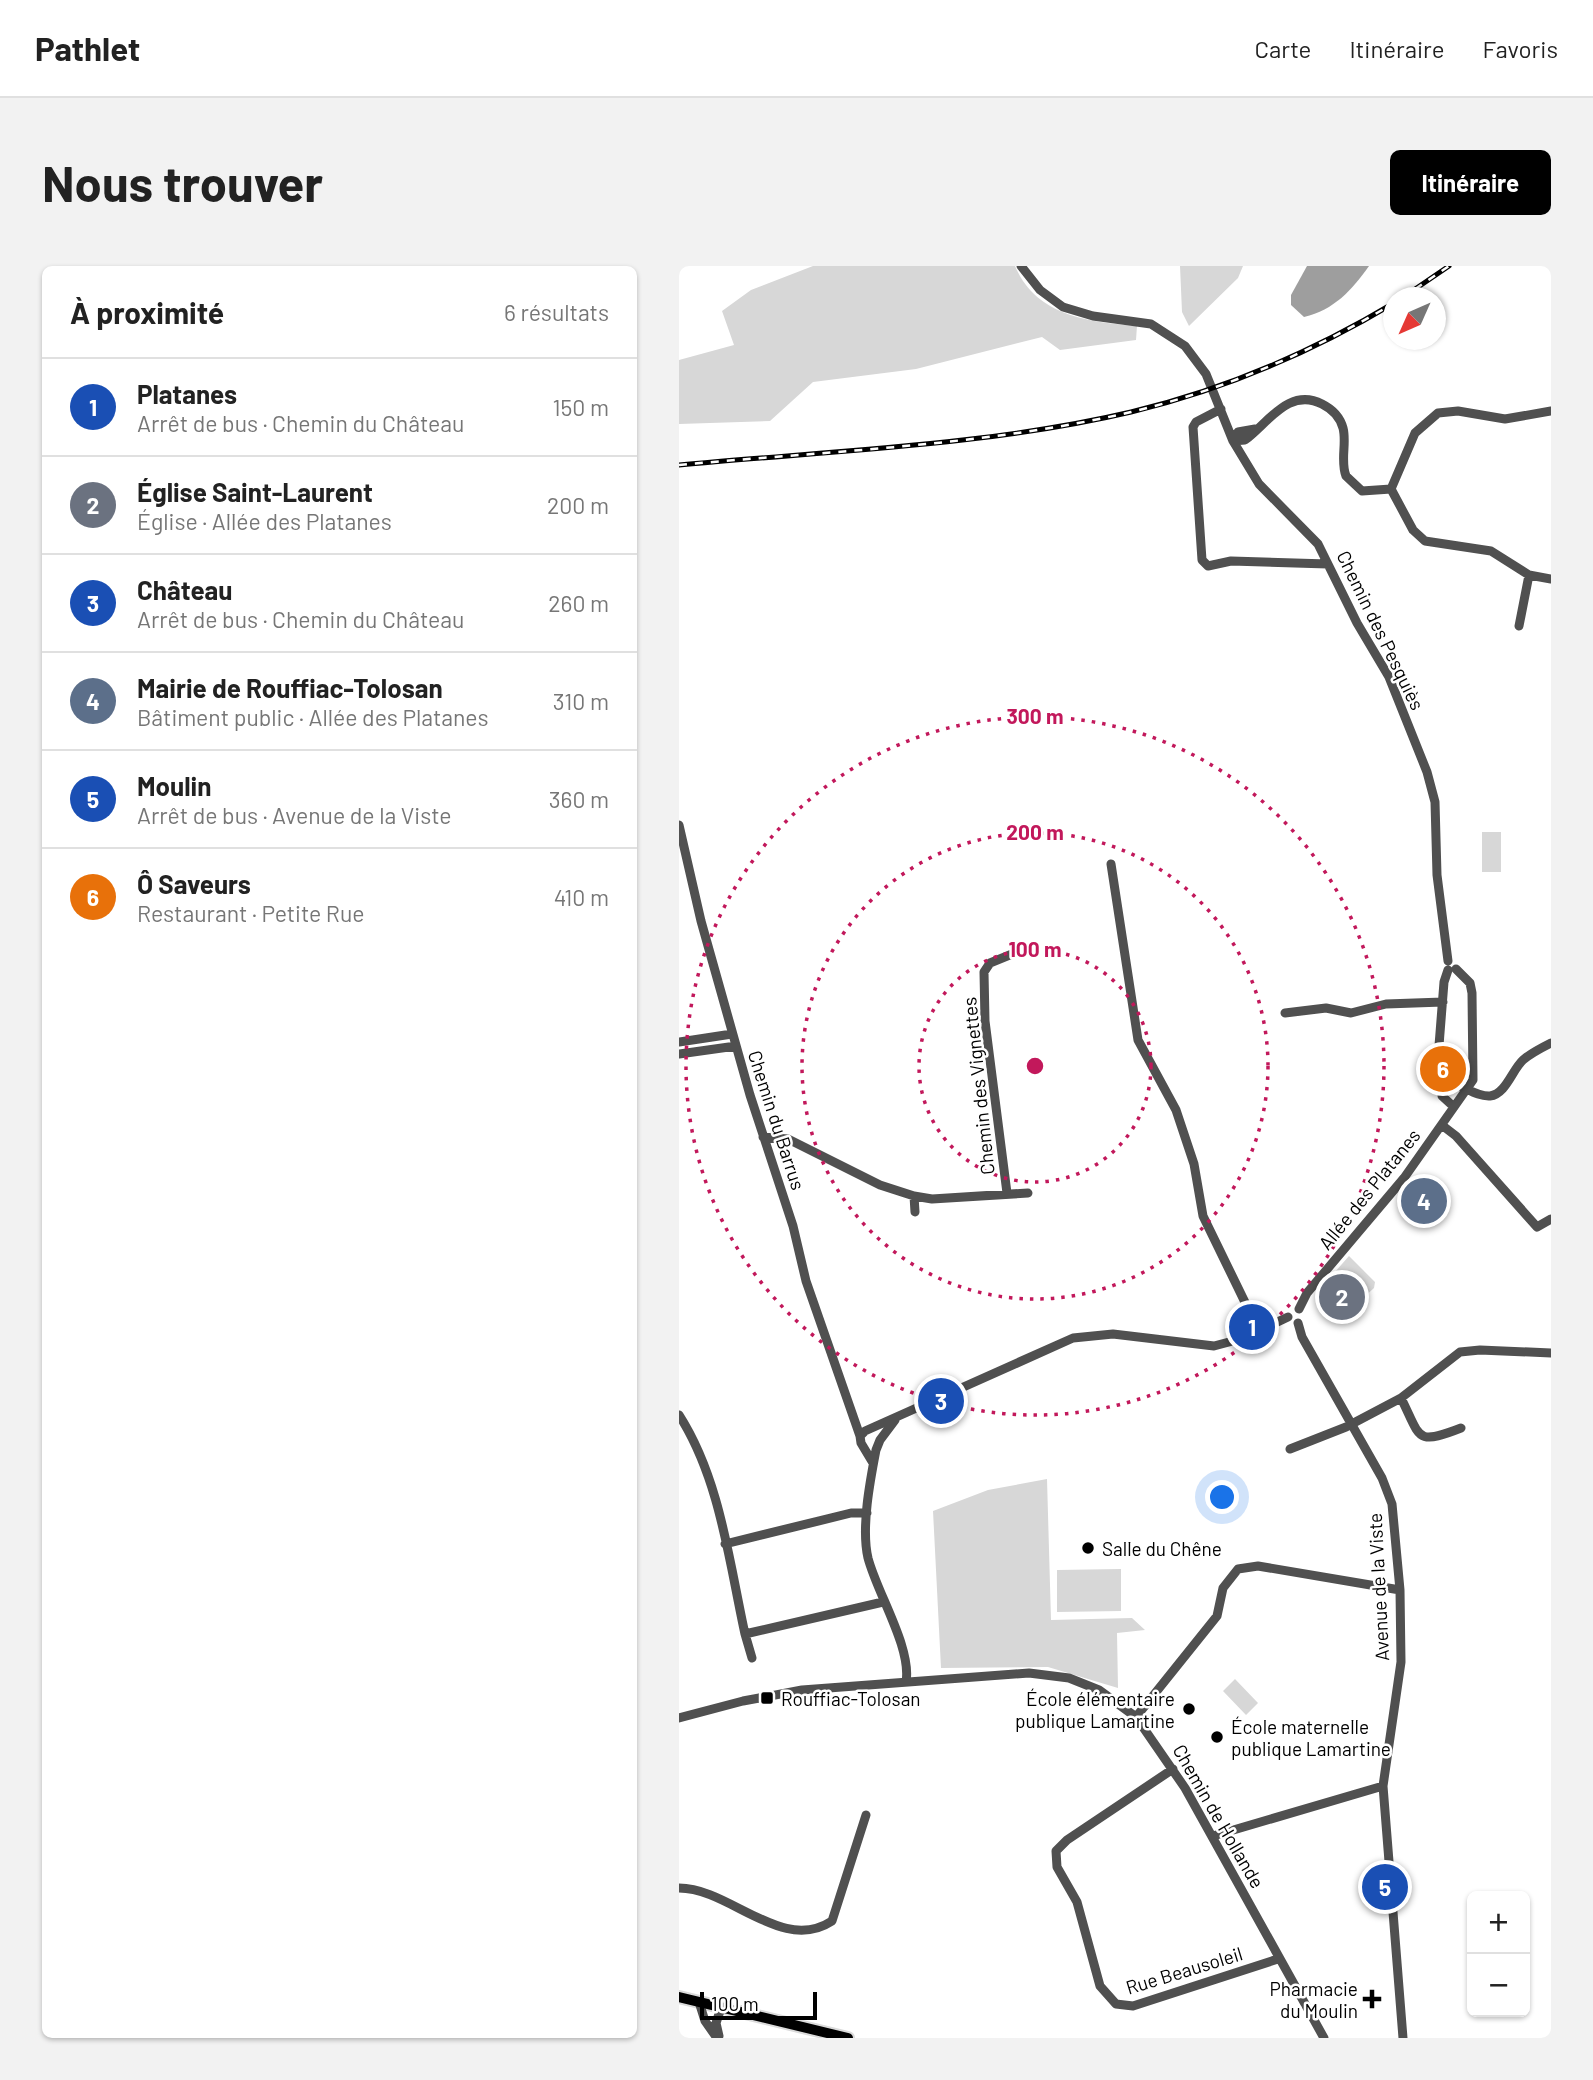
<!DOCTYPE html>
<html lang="fr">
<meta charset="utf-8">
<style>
:root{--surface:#fff;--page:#f2f2f2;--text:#222;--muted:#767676;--line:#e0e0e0;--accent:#000}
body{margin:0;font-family:Barlow,sans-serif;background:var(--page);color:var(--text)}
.controls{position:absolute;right:21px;bottom:21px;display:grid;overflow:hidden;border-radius:10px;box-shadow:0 2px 5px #0004}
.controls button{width:63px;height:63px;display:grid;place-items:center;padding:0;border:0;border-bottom:2px solid var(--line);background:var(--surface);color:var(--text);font:35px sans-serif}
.compass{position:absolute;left:704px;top:21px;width:63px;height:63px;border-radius:50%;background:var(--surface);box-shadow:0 2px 5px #0004;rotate:225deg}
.scale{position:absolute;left:21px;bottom:18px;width:117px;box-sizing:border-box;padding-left:7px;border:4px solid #000;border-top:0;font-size:19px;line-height:24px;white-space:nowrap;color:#000;-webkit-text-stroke:5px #fff;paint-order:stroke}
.you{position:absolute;left:544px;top:1232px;width:24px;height:24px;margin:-18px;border:5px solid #fff;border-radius:50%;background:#1a73e8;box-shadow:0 0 0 10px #1a73e833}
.badge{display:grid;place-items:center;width:46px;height:46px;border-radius:50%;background:var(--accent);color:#fff;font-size:23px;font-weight:700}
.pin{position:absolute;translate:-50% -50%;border:4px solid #fff;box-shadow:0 2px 7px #0006}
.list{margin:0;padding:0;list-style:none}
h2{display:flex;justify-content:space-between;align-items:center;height:91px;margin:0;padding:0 28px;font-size:30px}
h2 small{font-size:23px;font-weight:400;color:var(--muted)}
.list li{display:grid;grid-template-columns:46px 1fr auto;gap:21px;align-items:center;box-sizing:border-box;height:98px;padding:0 28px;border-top:2px solid var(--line)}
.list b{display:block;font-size:26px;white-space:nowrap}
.list p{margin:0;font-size:23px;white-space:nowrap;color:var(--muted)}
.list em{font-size:23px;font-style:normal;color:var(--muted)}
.map{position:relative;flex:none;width:872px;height:1772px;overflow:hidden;border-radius:10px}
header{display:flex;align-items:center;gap:42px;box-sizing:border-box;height:98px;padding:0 35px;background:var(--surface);border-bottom:2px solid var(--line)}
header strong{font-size:33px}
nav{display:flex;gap:38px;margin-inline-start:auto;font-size:24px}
.intro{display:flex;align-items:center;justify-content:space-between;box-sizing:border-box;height:168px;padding:0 42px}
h1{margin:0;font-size:49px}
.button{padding:18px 32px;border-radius:10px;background:var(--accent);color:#fff;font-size:24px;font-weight:700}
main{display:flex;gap:42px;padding:0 42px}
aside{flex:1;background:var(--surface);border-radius:10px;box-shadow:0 2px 5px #0004}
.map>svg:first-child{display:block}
</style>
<header>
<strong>Pathlet</strong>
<nav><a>Carte</a><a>Itinéraire</a><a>Favoris</a></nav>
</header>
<div class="intro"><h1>Nous trouver</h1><a class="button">Itinéraire</a></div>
<main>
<aside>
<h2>À proximité<small>6 résultats</small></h2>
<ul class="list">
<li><span class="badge" style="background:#1a4fb4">1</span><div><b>Platanes</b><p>Arrêt de bus · Chemin du Château</p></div><em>150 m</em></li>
<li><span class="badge" style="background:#6b7280">2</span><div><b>Église Saint-Laurent</b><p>Église · Allée des Platanes</p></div><em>200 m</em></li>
<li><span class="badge" style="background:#1a4fb4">3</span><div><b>Château</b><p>Arrêt de bus · Chemin du Château</p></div><em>260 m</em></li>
<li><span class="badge" style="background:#5c6f8a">4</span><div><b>Mairie de Rouffiac-Tolosan</b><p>Bâtiment public · Allée des Platanes</p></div><em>310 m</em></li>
<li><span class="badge" style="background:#1a4fb4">5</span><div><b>Moulin</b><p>Arrêt de bus · Avenue de la Viste</p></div><em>360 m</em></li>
<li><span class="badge" style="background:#e8710a">6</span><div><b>Ô Saveurs</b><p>Restaurant · Petite Rue</p></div><em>410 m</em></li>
</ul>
</aside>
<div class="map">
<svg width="872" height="1772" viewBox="0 0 872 1772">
<rect width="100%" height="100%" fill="#fff"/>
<!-- green -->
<path fill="#d7d7d7" d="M 134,0 L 336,0 C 357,50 409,56 458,60 L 457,74 L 381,84 L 363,71 L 237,103 L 134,116 L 91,155 L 0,158 L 0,94 L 55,79 L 43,45 L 72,24 Z
M 501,0 L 564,0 L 559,12 L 510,60 L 503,46 Z
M 803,566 L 822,566 L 822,606 L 803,606 Z
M 670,990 L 696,1016 L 695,1022 L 683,1033 L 668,1019 L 663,1023 L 653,1014 L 646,1020 L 647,1028 L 641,1023 Z
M 368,1213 L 372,1354 L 453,1352 L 466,1364 L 438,1367 L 439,1422 L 369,1401 L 262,1402 L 254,1245 L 309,1224 Z
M 442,1303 L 442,1345 L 378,1346 L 378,1304 Z
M 556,1413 L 579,1437 L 567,1449 L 544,1425 Z"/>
<!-- water -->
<path fill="#9e9e9e" d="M 628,0 L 690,0 C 673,24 655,44 625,51 L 612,39 L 612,29 Z"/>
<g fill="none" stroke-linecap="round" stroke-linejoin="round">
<!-- major casing -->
<g stroke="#dbdbdb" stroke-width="14">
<path id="major" d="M 0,1731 L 169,1772"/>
</g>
<!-- minor -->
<path stroke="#505050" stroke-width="9" d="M 342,0 L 361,24 L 384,41 L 414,50 L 472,58 L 506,80 L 527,108 L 554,175 L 580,218 L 639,278 L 678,357 L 710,411 L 748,506 L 756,536 L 758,609 L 769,695
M 542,143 L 517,156 L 514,161 L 523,294 L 529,300 L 552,295 L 649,298
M 576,163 L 559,166 L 554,175 L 566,174 C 589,157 610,121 643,138 C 653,143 661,151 664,162 C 668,177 661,195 667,210 L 683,225 L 712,223 L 736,167 L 759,147 L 779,145 L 826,153 L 872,145
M 712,223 L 734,264 L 746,275 L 812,285 L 850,309 L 872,313
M 840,360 L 850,309
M 0,559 L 22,655 L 71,829 L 114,960 L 127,1015 L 181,1170
M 432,598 L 459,774 L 497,844 L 515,898 L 524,950 L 580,1065
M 606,747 L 647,742 L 672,747 L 707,738 L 764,736
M 0,776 L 53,768
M 0,788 L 57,780
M 764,818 L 758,805 L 765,716 L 769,704
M 775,841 L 763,830 L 764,818 C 780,813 793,831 811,830 C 827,828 833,804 844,794 C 852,787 862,782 872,777
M 764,860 L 777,870 L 858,961 L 872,953
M 84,871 L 109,873 L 201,919 L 235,930
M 328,927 L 306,755 L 305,706 L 311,697 L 338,686
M 236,946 L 235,930 L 253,933 L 349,927
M 620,1043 L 628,1027 L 725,912 L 794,814 L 793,727 L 791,717 L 777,703
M 619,1057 L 623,1071 L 703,1212 L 713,1238 L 721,1324 L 722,1396 L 704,1520 L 724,1772
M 722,1132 C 742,1172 736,1180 782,1162
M 0,1149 C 41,1213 50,1295 66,1368 L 204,1336
M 216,1154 L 201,1174 L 197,1184 C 191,1215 182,1262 189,1292 C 198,1327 233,1382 227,1416
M 611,1183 L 667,1161 L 722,1132 L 781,1086 L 801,1084 L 872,1087
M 194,1197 L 182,1177 L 181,1170 L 186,1165 L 394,1072 L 434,1068 L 535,1080 L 565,1072 L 609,1051
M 46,1278 L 172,1247 L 188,1247
M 66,1368 L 73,1392
M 457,1451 L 538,1350 L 544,1322 L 559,1303 L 579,1300 L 721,1324
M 0,1452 L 64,1435 L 123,1424 L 350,1407 L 390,1412 L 420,1424 L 457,1451 L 506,1522 L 645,1772
M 494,1503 L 388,1574 L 377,1585 L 378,1601 L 398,1636 L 421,1720 L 437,1738 L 454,1740 L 599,1693
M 534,1570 L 704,1520
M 0,1622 C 51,1622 103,1688 153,1655 L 187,1549
M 20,1736 L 26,1755 L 38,1772
M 40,1770 L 37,1757 L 42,1742"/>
<!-- major -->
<use href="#major" stroke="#000" stroke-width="10"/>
<!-- rail casing -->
<g stroke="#000" stroke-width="5">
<path id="rail" d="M 723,32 L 770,0
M 0,199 C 148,185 307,180 452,146 C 544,124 633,86 715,37"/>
</g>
<!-- rail -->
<use href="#rail" stroke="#fff" stroke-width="2.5" stroke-dasharray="8" stroke-linecap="butt"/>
</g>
<!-- distance rings -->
<g fill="none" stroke="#c2185b" stroke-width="3.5" stroke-dasharray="3.5 7">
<circle cx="356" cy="800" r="116"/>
<circle cx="356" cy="800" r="233"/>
<circle cx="356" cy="800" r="349"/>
</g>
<!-- markers -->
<g fill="#000" stroke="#fff" stroke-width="2.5">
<circle cx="409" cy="1282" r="7"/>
<rect x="81" y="1425" width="14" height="14" rx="3.5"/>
<circle cx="510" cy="1443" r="7"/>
<circle cx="538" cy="1471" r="7"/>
<path d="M689.5 1722.5h7v7h7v7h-7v7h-7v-7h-7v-7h7z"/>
</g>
<g text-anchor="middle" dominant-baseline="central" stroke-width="5" stroke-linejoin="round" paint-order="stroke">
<!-- street labels -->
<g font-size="19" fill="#000" stroke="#fff">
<text transform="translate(702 364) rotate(64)">Chemin des Pesquiès</text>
<text transform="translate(299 820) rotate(-96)">Chemin des Vignettes</text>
<text transform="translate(98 854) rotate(72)">Chemin du Barrus</text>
<text transform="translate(690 923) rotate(-51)">Allée des Platanes</text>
<text transform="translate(699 1321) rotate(-93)">Avenue de la Viste</text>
<text transform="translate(540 1550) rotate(60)">Chemin de Hollande</text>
<text transform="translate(505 1704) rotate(-17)">Rue Beausoleil</text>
</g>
<!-- poi labels -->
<g font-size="19" fill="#000" stroke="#fff" text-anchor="start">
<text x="423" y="1282">Salle du Chêne</text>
<text x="102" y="1432">Rouffiac-Tolosan</text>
<text x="496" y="1432" text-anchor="end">École élémentaire<tspan x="496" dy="22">publique Lamartine</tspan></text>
<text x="552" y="1460">École maternelle<tspan x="552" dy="22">publique Lamartine</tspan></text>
<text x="679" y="1722" text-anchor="end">Pharmacie<tspan x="679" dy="22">du Moulin</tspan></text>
</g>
</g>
<circle cx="356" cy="800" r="10" fill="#c2185b" stroke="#fff" stroke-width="3.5"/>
<g font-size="21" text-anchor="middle" font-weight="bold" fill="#c2185b" stroke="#fff" stroke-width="5" stroke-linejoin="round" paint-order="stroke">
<text x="356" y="458">300 m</text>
<text x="356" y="574">200 m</text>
<text x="356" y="691">100 m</text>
</g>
</svg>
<div class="controls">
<button>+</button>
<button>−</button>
</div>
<svg class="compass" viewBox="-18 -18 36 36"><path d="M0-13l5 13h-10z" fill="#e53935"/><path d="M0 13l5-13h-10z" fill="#767676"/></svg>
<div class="scale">100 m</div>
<div class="you"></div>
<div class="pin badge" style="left:573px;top:1061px;background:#1a4fb4">1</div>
<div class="pin badge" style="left:663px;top:1031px;background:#6b7280">2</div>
<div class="pin badge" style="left:262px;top:1135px;background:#1a4fb4">3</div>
<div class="pin badge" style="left:745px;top:935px;background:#5c6f8a">4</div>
<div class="pin badge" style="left:706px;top:1621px;background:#1a4fb4">5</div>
<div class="pin badge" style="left:764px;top:803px;background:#e8710a">6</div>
</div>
</main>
